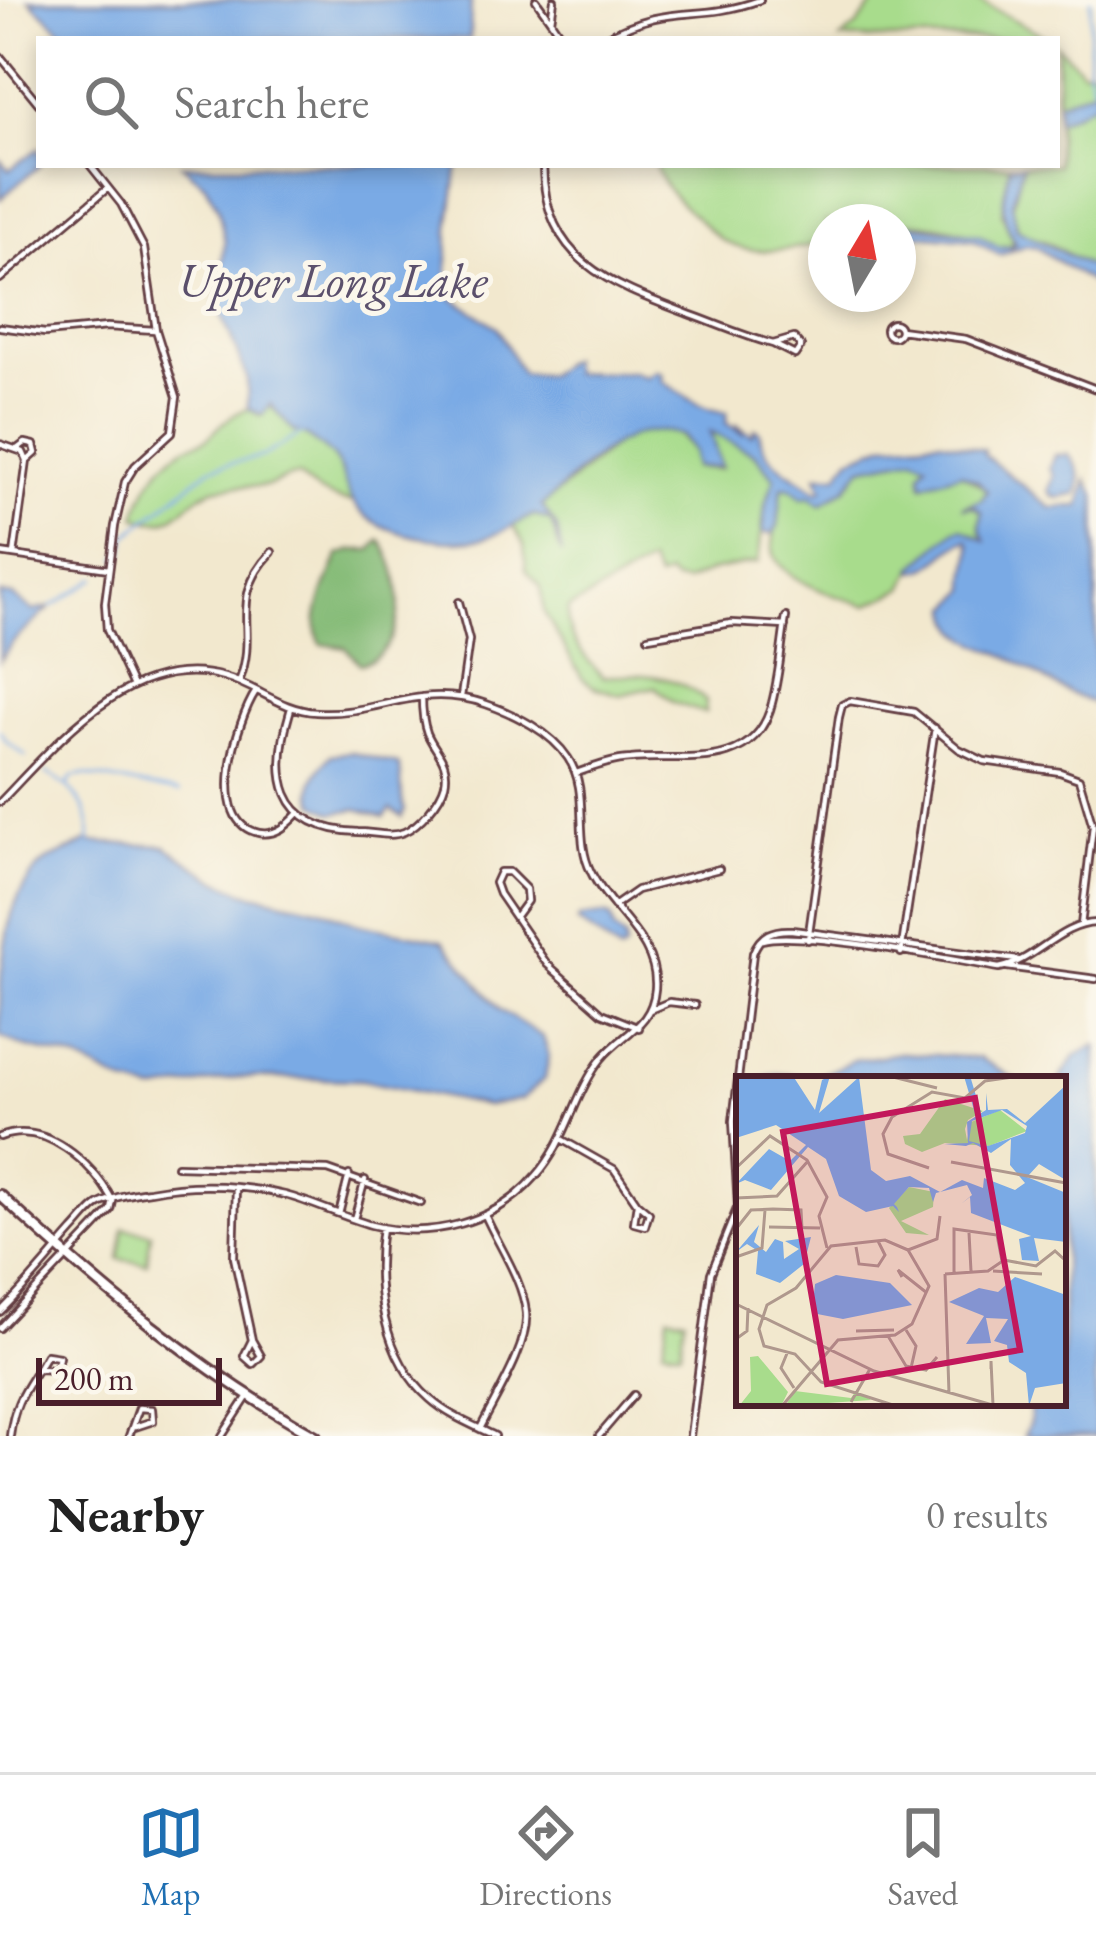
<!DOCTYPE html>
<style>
:root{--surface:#fff;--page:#f6f6f6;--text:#222;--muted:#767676;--line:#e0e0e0;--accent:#1f6fb2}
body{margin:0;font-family:"EB Garamond",serif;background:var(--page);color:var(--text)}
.compass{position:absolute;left:808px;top:204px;width:108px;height:108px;border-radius:50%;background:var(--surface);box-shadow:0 6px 18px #0003;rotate:10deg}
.scale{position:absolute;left:36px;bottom:30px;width:186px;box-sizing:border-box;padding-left:12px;border:6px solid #4a1f2b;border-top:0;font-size:33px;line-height:42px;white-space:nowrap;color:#4a1f2b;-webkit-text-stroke:9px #fbf7ec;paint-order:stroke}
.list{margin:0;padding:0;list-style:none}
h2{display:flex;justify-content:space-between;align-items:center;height:156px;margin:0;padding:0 48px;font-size:51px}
h2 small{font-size:39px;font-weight:400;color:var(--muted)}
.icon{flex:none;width:66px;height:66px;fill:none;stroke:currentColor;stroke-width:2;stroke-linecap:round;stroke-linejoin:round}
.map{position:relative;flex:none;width:1096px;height:1436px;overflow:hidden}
.search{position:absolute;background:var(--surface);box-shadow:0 6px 18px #0003;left:36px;right:36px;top:36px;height:132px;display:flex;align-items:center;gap:30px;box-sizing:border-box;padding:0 42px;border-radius:0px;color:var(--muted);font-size:45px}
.sheet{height:336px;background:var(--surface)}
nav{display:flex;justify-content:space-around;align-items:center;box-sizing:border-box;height:168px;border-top:3px solid var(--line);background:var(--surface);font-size:33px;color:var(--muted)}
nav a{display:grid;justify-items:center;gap:6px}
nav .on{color:var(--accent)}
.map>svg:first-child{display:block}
</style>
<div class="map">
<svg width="1096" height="1436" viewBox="0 0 1096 1436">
<rect width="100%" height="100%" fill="#fbf7ec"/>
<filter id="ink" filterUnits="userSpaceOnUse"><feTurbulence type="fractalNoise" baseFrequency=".00833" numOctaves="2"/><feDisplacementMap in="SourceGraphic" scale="24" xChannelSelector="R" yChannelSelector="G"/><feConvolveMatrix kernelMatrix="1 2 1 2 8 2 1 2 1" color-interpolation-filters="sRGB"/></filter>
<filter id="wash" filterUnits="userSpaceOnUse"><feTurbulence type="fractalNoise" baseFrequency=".004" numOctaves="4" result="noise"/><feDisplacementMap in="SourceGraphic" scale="48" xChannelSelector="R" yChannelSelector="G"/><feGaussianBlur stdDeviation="2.7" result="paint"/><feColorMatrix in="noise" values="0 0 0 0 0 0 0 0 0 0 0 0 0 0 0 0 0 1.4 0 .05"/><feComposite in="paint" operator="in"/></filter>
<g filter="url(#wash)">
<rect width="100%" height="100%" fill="#f2e8ce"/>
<!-- green -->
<path fill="#a8dc8c" stroke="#797e5c" stroke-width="3" d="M 877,0 L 977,0 L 1050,39 L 841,39 L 857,26 Z
M 1057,45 L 1082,70 L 1096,69 L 1096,88 L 1057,102 Z
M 1096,102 L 1096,270 L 1045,241 L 1019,232 L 1012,208 L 1023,165 L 1057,165 L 1057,121 Z
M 655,165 L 1010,165 L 1002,213 L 1014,244 L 999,247 C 950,217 881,222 826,222 L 826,242 C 796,249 751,258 724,241 C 713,235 704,224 695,216 C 676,200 664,188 655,165 Z
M 269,404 L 294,431 C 327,435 346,473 353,502 C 335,501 311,490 299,476 C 283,475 277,485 263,486 C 246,488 230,484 214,489 C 181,500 179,533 136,517 C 142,489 160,462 184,448 C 192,443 202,443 210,436 C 224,423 228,415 248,409 L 261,416 Z
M 640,430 L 677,432 L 693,451 L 694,467 L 719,469 L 710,432 L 755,454 L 775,478 L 765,506 L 758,562 L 714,570 L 686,582 L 674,581 L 668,575 L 658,579 L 649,563 L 568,609 C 563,636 586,658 603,677 C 640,671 678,675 706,701 L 705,713 L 674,703 L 655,687 L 620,695 L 594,687 L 582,678 L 544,612 L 541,587 L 526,570 L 524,545 L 513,525 L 533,515 L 551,521 L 561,553 L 557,528 L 542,506 L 615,444 Z
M 915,457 L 927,463 L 923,482 L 926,484 L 940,476 L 961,473 L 987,489 L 981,500 L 963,507 L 974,506 L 982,512 L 980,524 L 985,540 L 962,530 L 914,567 L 904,588 L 867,605 C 842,599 777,580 773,550 C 772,543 780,498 782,487 L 791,488 L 802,498 L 810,496 L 821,505 L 846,488 L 862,467 Z
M 124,1228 L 151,1233 L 147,1264 L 119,1259 Z
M 668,1315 L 685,1318 L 680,1351 L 663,1348 Z"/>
<!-- forest -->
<path fill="#86bc78" stroke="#686e52" stroke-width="3" d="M 380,540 C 407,573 409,654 360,664 L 346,648 L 321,644 C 307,621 329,579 339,555 L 353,550 L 371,550 Z"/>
<!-- water -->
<path fill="#7aaae5" stroke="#626488" stroke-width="3" d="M 29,0 L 471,0 L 470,39 L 71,39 Z
M 1096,88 L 1096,102 L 1057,121 L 1057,102 Z
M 39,148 L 40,165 L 0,199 L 0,160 L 9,170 Z
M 182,165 L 458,165 L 449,228 L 447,294 L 497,327 L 522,374 L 546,375 L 569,359 L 572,373 L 634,372 L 646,377 L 656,371 L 663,374 L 662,381 C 683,394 702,411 727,412 L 726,423 L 744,435 L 735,424 L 752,435 L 755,429 L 759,431 C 763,464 795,474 818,491 L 823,489 L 817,475 L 838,475 L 850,458 L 885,444 L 940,440 L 984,450 L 984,455 L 1051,508 L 1080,506 L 1087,480 L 1096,496 L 1096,704 C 1058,691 1044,677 1012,659 C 988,645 953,643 951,607 L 968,589 C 963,573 977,553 968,540 C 946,546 937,570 914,571 L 914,567 L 955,530 L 962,528 L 985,540 L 980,528 L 982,512 L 974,506 L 962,507 L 981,500 L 987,491 L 978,481 L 961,473 L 923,484 L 921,473 L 927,463 L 915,457 L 862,467 L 846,488 L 821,505 L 810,496 L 802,498 L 791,488 L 782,487 L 778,526 L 773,534 L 763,533 L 765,506 L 775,478 L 755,454 L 710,432 L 721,467 L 694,467 L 693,451 L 683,436 C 627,414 581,472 542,506 L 557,528 L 562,554 L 551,521 L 534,515 C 520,521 507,530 493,535 C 461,549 386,537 361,512 C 339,491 350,463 317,444 C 307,438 307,432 294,432 L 270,404 L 263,415 L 248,409 L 247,377 L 217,303 L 225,242 L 218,208 L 206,185 Z
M 1010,165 L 1023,165 L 1012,203 L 1017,229 L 1096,270 L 1096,286 L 1036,247 L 1026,245 L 1000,255 L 973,240 L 898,233 L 898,223 L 907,224 L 979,235 L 999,247 L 1013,246 L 1015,241 C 998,214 1003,194 1010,165 Z
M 1055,455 L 1068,455 C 1079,466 1084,479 1077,494 L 1059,498 L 1052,495 L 1049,490 L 1054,476 L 1050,468 Z
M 0,594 L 13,596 L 33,611 L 51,607 L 12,643 L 0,661 Z
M 349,752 L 398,764 C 405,779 398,794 405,810 L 402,817 L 391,809 L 384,817 L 357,809 L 333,813 L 316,804 C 306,785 318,769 331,755 Z
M 85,842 L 165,846 L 215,879 L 244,892 L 321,909 L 358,924 L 443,940 L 500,1010 L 543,1037 L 549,1056 L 545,1078 L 522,1099 L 487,1106 L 361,1080 L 239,1077 L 153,1092 L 125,1084 L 75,1059 L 24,1047 L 0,1036 C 0,977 0,900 44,863 C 57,854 72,851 85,842 Z
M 603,915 L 610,917 L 614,930 L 625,940 L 625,949 L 620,953 L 578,922 L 579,918 Z
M 1096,1045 L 1096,1436 L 1024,1436 L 1030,1422 L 1031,1403 L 1063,1403 L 1063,1079 L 1060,1079 L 1075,1057 Z
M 901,1053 L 980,1058 L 1014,1079 L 761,1079 L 777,1074 L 817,1077 L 854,1060 Z"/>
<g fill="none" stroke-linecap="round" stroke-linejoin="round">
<!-- stream -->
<path stroke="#7aaae5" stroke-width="3" d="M 1091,0 L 1088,71 L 1094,89
M 117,558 L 124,553 L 126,536 L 211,468 L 263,456 L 304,432
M 51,607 L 96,578
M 0,731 L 6,741 L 26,756
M 47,773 C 73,788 94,810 89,842
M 67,785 L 73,777 L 85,775 L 180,792"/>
</g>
</g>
<g filter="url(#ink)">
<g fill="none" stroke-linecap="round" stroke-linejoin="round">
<!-- street casing -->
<g stroke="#633d43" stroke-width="10">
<path id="street" d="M 536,0 L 551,21 L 554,0
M 551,21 L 563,39
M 602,39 C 674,0 693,24 760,0
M 0,56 L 39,104
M 90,165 L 121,204 L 144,248 L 156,330 L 177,397 L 172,432 L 135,466 L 125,482 L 115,526 L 105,603 L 107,630 L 132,684
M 543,165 C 544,260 609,284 686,313 C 714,323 743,336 773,344
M 0,279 L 108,188
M886 330a7 7 0 1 1 14 0a7 7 0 1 1-14 0Z
M 0,327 L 45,333 L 107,327 L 155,330
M 900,330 L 966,339 L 1096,389
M 794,338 L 801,346 L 795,355 L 773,344 Z
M 0,444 L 23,452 L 27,461 L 14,555
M 17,449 L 25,443 L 34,445 L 36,453 L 27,461
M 0,553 L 109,569
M 459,602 L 469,640 L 461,697
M 648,637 L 732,623 L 785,626
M 239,682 C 260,628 226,600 272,552
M 256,691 C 237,720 205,823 259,833 C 276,836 288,825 299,813
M 291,708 C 271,774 276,829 358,832 C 373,832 390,838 404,832 C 420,825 441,800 445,784 C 450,761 435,752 427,733 C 423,722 422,710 422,697
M 576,773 C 594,767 612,760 631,759 C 681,754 749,773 770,710 C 779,681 781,647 786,617
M 0,802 C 58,742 130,651 224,677 C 257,686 281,710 316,712 C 379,716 418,681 486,704 C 515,714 551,732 568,758 C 591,792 573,837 591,872 C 610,912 659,940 655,989 C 652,1026 623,1033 602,1058 C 574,1093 567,1142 536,1176 C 496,1223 430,1240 371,1225 C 342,1217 315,1203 285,1195 C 242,1185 194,1183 150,1191 C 135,1193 111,1197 98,1205 C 89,1211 81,1223 73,1231 C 49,1258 26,1287 0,1312
M 614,906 L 637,890 L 719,869
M 516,916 L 527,901 L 526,889 L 509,872 L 500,872 L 495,883 L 499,894 L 547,964 L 602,1013 L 639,1028
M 762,940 C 799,929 952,960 999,968 C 1034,962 1059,924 1096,923
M 808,940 L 839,717 L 842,705 L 850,701 L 914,712 L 959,749 L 984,761 L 1060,772 L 1079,779 L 1093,826 L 1081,925
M 901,953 L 935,728
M 1007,967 L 1096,979
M 650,1010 L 669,1002 L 695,1005
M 0,1137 C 46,1120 92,1163 113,1201
M 561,1139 L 614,1169 L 637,1203 L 634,1223 L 645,1226 L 649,1213 L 637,1203
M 177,1166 L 328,1170 L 421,1203
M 236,1188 L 234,1257 L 252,1340
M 339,1214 L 349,1175
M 354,1219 L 365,1180
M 382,1227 C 373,1285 383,1358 430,1399 C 449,1416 473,1425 495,1436
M 0,1328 L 111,1210 L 113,1201
M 252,1340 L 261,1356 L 253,1364 L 244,1356 Z
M 480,1429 C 495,1398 529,1346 526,1313 C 523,1280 498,1245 485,1215
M 10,1436 C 15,1396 29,1386 46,1355 L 59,1357 L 56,1370 L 40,1369
M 129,1436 L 139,1408 L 152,1409 L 153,1421 L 135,1427
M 222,1436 L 248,1396
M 599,1436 L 634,1395
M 690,1436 L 711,1273 L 738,1206 L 733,1121 L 753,953 C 760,934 773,929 792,930 L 1018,960"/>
</g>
<!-- secondary casing -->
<g stroke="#633d43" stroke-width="14">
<path id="secondary" d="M 0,1195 C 98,1286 198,1370 316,1436"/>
</g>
<!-- street -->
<use href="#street" stroke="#fff" stroke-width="4.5"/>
<!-- secondary -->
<use href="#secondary" stroke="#fff" stroke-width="8"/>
</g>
</g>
<g text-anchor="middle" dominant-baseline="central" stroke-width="10" stroke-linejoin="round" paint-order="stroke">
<!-- water labels -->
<g font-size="48" font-style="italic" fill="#5b506c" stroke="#fbf7ec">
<text x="333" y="280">Upper Long Lake</text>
</g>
</g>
<!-- overview -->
<g transform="translate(736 1076)">
<rect width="330" height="330" fill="#f2e8ce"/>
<path d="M 209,23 L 247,35 L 232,44 L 229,53 L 231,64 L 235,46 L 264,34 L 291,55 L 253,70 L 209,67 L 186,76 L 169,68 L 167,60 L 184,58 ZM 173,111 L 198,116 L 197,131 L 165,145 L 193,159 L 170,157 L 153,132 ZM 22,280 L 52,316 L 45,330 L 3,330 L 15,315 L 14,281 ZM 59,315 L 115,322 L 120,315 L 135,324 L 49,330 Z" fill="#a8dc8c"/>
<path d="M 0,0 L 57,0 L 79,34 L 86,4 L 94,0 L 83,37 L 123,1 L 135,94 L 150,105 L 174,100 L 204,116 L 226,104 L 247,112 L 248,102 L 279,114 L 289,107 L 274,89 L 275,63 L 255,77 L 237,67 L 230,70 L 208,68 L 232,67 L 231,46 L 250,34 L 250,17 L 252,34 L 271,33 L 289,47 L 330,9 L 328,103 L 303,88 L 291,101 L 330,117 L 330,166 L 298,162 L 303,185 L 286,184 L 283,163 L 295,160 L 235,137 L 234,121 L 225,128 L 236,119 L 231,109 L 200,117 L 197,126 L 193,112 L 173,111 L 158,128 L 161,131 L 163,136 L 157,130 L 130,136 L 103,120 L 90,83 L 72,71 L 35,114 L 9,104 L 0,108 L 33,73 L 54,85 L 70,69 L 40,49 L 0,62 ZM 266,34 L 291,50 L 289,57 L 252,70 L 233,65 L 236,45 ZM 23,149 L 18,166 L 30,176 L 39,163 L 47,166 L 48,183 L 63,173 L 49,165 L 75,161 L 68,188 L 44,207 L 20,198 L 22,175 L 11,168 L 0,176 ZM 100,199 L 154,207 L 176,229 L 107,243 L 76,237 L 79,208 ZM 279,201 L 330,219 L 330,307 L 299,312 L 293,330 L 290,297 L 273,286 L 271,269 L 258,265 L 272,243 L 250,242 L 255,267 L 230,268 L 248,240 L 213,226 L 243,212 L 262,216 Z" fill="#7aaae5" fill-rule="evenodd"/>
<path fill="none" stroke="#7aaae5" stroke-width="6" d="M 231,0 L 242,37"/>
<path fill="none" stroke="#af988d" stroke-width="3" d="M 153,0 L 201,12M 215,86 L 330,107M 0,92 L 34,60 L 71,84 L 91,121 L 83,140 L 91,172M 193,92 L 152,78 L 147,58 L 156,41 L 196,16 L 229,22 L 249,5 L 283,0M 0,122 L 41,120 L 72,85M 33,151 L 84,152M 0,153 L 15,134 L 37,133 L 65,134 L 66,153M 233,157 L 235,195M 120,171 L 123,188 L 142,190 L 149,179 L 142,165M 172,174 L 201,163 L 204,140M 0,181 L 26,172 L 29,134M 257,195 L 306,198M 218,196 L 218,153 L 261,159 L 266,185M 209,198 L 252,195 L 268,184 L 300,190 L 319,175 L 330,185M 209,198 L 213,317M 166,201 L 162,194 L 191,217M 0,228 L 138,295 L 260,330M 170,254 L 180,270 L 175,292M 120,255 L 158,254M 152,260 L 170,290 L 190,294 L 201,281M 0,263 L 11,255 L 12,232M 52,275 L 45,292 L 58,312M 255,293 L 255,285 L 257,329M 115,326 L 134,293M 46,330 L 102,264 L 159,259 L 176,248 L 193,210 L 172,174M 160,330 L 85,306 L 59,278 L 28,270 L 23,253 L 31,229 L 60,212 L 95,170 L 149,164 L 172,174"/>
<path fill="#c2185b" fill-opacity="0.15" stroke="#c2185b" stroke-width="6" d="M 239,22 L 284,274 L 91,308 L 47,56 Z"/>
<rect width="330" height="330" fill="none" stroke="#4a1f2b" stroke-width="6"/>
</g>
</svg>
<svg class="compass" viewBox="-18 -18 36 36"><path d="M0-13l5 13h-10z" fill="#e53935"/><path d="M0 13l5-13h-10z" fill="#767676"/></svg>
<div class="scale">200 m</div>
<div class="search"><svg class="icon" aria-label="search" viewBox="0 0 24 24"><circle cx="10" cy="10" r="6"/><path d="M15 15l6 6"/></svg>Search here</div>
</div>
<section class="sheet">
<h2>Nearby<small>0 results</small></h2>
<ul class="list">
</ul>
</section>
<nav>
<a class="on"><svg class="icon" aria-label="map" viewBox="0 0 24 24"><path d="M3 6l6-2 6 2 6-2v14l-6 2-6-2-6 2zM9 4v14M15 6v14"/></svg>Map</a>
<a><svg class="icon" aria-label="directions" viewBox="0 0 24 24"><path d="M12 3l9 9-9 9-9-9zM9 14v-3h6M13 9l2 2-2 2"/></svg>Directions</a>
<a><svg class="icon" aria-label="saved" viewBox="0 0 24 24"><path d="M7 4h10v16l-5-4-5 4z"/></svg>Saved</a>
</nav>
